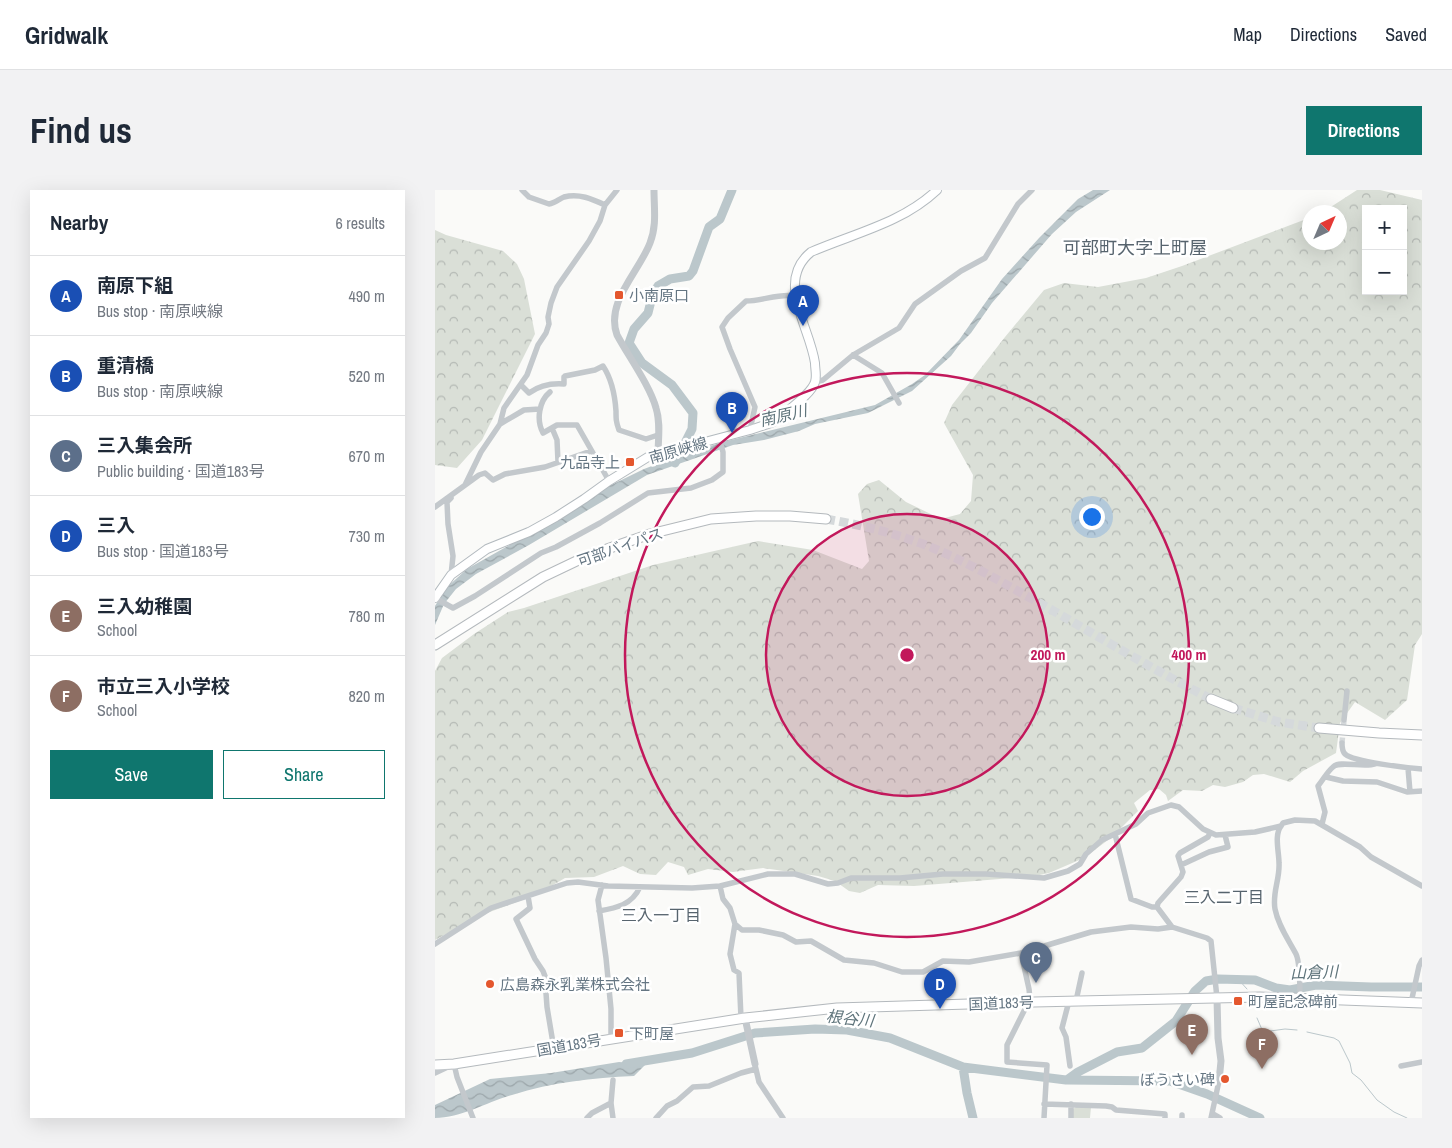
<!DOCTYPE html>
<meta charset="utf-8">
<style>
:root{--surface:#fff;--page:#f2f2f3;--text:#1f2937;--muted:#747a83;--line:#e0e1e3;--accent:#0f766e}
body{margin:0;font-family:"Archivo Narrow","Noto Sans JP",sans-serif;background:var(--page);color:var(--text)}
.controls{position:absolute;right:15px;top:15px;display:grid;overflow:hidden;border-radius:0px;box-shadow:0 5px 20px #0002}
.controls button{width:45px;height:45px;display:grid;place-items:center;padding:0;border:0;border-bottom:1px solid var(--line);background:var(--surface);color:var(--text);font:25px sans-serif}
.compass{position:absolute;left:867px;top:15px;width:45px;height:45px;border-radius:50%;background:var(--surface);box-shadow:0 5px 20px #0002;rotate:44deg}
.you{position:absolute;left:656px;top:326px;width:18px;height:18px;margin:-12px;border:4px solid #fff;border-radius:50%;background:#1a73e8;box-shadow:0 0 0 8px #1a73e833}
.badge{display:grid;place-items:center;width:32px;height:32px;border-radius:50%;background:var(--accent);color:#fff;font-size:16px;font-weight:700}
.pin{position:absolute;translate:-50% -41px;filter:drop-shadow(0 1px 2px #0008)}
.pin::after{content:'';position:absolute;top:26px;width:18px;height:15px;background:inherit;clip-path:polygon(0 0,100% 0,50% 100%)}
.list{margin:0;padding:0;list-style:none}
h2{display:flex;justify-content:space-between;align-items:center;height:65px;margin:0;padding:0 20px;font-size:21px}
h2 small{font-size:16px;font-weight:400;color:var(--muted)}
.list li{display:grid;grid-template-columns:32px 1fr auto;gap:15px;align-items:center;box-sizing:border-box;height:80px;padding:0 20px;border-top:1px solid var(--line)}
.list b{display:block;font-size:19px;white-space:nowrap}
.list p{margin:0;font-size:16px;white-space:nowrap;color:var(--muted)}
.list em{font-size:16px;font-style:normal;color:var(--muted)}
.actions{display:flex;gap:10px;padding:15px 20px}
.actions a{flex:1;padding:11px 0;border:1px solid var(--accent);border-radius:0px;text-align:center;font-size:18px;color:var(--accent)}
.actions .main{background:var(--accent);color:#fff}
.map{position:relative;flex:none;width:987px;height:928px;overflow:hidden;border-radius:0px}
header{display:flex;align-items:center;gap:30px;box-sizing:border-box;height:70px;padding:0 25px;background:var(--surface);border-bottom:1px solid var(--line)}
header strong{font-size:24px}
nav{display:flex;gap:28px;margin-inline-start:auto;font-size:18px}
.intro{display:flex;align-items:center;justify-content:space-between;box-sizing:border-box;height:120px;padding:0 30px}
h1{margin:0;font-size:35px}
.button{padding:12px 22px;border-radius:0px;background:var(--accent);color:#fff;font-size:18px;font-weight:700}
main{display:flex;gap:30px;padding:0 30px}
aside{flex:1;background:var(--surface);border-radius:0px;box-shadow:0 5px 20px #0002}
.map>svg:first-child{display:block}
</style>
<header>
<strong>Gridwalk</strong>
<nav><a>Map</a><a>Directions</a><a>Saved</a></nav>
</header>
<div class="intro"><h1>Find us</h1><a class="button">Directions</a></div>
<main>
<aside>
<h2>Nearby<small>6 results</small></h2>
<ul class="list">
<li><span class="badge" style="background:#1a4fb4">A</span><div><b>南原下組</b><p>Bus stop · 南原峡線</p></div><em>490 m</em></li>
<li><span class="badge" style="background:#1a4fb4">B</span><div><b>重清橋</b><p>Bus stop · 南原峡線</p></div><em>520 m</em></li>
<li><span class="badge" style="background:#5c6f8a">C</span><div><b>三入集会所</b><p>Public building · 国道183号</p></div><em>670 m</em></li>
<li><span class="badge" style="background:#1a4fb4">D</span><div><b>三入</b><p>Bus stop · 国道183号</p></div><em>730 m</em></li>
<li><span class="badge" style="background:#8d6e63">E</span><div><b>三入幼稚園</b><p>School</p></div><em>780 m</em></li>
<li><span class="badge" style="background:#8d6e63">F</span><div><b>市立三入小学校</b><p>School</p></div><em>820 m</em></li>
</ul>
<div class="actions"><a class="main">Save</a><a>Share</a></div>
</aside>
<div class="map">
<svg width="987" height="928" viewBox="0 0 987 928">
<defs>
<pattern id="forest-crowns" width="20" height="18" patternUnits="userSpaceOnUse" patternTransform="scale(1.25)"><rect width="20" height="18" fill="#dadfd7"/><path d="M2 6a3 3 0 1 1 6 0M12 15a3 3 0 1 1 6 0" fill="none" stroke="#b4b9b4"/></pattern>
<pattern id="water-waves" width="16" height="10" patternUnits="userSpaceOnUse" patternTransform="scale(1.25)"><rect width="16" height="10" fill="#bbc7cb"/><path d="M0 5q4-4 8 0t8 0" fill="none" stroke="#9ca6aa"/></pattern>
</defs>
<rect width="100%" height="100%" fill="#fafaf8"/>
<!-- forest -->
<path fill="url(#forest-crowns)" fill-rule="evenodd" d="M 922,0 L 945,0 L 987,10 L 987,444 L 980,455 L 972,510 L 950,530 L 920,512 L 905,533 L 901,563 L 868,581 L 855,592 L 829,584 L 818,585 L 808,592 L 790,597 L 778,595 L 767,601 L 748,600 L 733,611 L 731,605 L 724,599 L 715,600 L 699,613 L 703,621 L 677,647 L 649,668 L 614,683 L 600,686 L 479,696 L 443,695 L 425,703 L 414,701 L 400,691 L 383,686 L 328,678 L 298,682 L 273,679 L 253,685 L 249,677 L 233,672 L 221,685 L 205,684 L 188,676 L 159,687 L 130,688 L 101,705 L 44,726 L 0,750 L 0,481 L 7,468 L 39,444 L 73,422 L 89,418 L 218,375 L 323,351 L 378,360 L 427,379 L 434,371 L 423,304 L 432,294 L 444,290 L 471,312 L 506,329 L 525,324 L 536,311 L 538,285 L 509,233 L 517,215 L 570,147 L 609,100 L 629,93 L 663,97 L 711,88 L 747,76 L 874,28 L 874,52 L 904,52 L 904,22 L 888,22 ZM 931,19 L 968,19 L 968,101 L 931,101 Z
M 0,40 L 11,45 L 68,61 L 82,74 L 89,89 L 100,144 L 47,250 L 22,278 L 0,275 Z"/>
<!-- green -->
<path fill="#dadfd7" d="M 641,917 L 656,917 L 655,928 L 638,928 L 638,919 Z"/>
<!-- water -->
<path fill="url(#water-waves)" d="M 658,0 L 675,0 L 641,22 L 617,44 L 557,113 L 536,143 L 525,154 L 516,166 L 477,201 L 433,223 L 380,234 L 364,241 L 329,250 L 298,255 L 212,285 L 94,355 L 41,384 L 21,399 L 9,414 L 0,435 L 0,416 L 11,398 L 32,379 L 128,325 L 172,297 L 209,279 L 251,263 L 292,251 L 440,215 L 477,194 L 490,185 L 524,150 L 567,89 L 604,48 L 643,9 Z
M 184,872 L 211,874 L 199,886 C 157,888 118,892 77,905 C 52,912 26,928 0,928 L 0,915 L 55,889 L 116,883 Z"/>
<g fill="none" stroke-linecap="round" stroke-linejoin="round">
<!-- stream -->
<path stroke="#bbc7cb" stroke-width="1" d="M 803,789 L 812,799
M 822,828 L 828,842 L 850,839 L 862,840
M 872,842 L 899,848 L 904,851 L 915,873 L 917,883 L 926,890 L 942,910 L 959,922 L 972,928"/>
<!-- river -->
<path stroke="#bbc7cb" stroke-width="9" d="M 240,273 L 257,239 L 258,223 L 237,195 L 207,173 L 194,153 L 199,139 L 213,123 L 218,103 L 223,96 L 235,89 L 254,86 L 258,81 L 274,37 L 285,29 L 297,0
M 191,874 L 257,863 L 320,843 L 380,839 L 412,840 L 455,848 L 528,877 L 631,890 L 735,891 L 772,904 L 825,928
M 528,877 L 532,903 L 538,928
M 632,890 L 643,882 L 682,862 L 707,858 L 741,831 L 760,801 L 771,791 L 783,789 L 820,790 L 841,798 L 855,800 L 881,795 L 936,797 L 987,797"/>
<!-- minor-tunnel -->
<path stroke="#d5d9db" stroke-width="5.5" stroke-dasharray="5.5 3" stroke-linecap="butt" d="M 907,553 L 909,530"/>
<!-- trunk-tunnel -->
<path stroke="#d5d9db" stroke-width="9" stroke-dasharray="9 4.5" stroke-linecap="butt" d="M 391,329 C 426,335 460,343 493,356 C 533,372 570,394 608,415 C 664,447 719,480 776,509
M 798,518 L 844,532 L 884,538"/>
<!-- secondary casing -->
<g stroke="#b3babf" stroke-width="10">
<path id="secondary" d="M 0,408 L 16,385 L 52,359 L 94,342 L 121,327 L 149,309 L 174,291 L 213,267 L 315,240 L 336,233 L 342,230 C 352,220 376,205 380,192 C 382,186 380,179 380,173 C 375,137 340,91 376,62 C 420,43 467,33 502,0"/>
</g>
<!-- trunk casing -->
<g stroke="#b4b9bd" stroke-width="11">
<path id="trunk" d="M 0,455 L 108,387 L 152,366 L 215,344 L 276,329 L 321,326 L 355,326 L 391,329
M 776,509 L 798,518
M 884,538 L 944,543 L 987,545
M 0,875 L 19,874 L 310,828 L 402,818 L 599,812 L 825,807 L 987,813"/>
</g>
<!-- minor -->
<path stroke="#c3c8cc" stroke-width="5.5" d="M 87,0 L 94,7 L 114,14 C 120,13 124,9 129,7 C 144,3 157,9 170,15
M 418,165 L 447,183 L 464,213
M 130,186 L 160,180 L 168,176 C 176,188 180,206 181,221 C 181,229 181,232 184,240 L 211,249 L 223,245
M 380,192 L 388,190 L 418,165 L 464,138 L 480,114 L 526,81 L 550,68 L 583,14 L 597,0
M 86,195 L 94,203 C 105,195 116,193 129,194 L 129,187
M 115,202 C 104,211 101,230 108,243 L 122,235 L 142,235 L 174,291
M 65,234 L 89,220 L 105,219
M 117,238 L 122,250 L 123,272
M 315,240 L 320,217 L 295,159 L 287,137 L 293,128 L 311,111 C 329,111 342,103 361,106
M 30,295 L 46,262 L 65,234 L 69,218 L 92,185 L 103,155 L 111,143 L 114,134 L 113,127 L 116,113 L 122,97 L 154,51 L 165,31 L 170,15 L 182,0
M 0,317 L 44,285 L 50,283 L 58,290 L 70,284 L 110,277 L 156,261
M 16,385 L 18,366 L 13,334 L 12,312 L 16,308
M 0,408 L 18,418 L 40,406 L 106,363 L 121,357 L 165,333 L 213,303 L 256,298 L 277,290 L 288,282 L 288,262 L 284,248
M 909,530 L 912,501
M 907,553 C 907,557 907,561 910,564 C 918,572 974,578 987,579
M 973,578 L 975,602
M 891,587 L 908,591 L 942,592 L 972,602 L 987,601
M 887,634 L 890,622 L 883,596 C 888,590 892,582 898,577 C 904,570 928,578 940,574
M 846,636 C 839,645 844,662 844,673 C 845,689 837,703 840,719 C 843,735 853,749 861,764 C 865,772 865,798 865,809
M 680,644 L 696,709 L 717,717 L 722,717 L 737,737
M 746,675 L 774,662 L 793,657 L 790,645
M 167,695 L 163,710 L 171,768 L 176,819 L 176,848
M 285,696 L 288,709 L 295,718 L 300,734 L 295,764 L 299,780 L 304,783 L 306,828
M 93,706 L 95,718 L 81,729 L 100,769 L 108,781 L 113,794 L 111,803 L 112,817 L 119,859
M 722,717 L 723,713 L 746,687 L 748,682 L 743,666 L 745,663 L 773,647 L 775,643
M 164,721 C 181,718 197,715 205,697
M 300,734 L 307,740 L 324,740 L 348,745 L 361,752 L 376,751 L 409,770 L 439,773 L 467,782 L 488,782 L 508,771 L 534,772 L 586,763 L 656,742 L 696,737 L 723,739 L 737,737 L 772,748 L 776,751 L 782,808
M 0,754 L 56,718 L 132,693 L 143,692 L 173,696 L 257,698 L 285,696 L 333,684 L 360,684 L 393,694 L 403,693 L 416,688 L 465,688 L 508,684 L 551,684 L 609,688 L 633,681 L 645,674 L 651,664 L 667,650 L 701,634 L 713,623 L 736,615 L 744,617 L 768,639 L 781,645 L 820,642 L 846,636 L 848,633 L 860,630 L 880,631 L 925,657 L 936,667 L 987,696
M 586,763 L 594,799 L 595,809 L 572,855 L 572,872 L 612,875 L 609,928
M 634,811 L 627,838 L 631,847 L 635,876
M 641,811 L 647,783
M 976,813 L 984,776 L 987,770
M 320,875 L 324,892 L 348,928
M 966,876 L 987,872
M 0,883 L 19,874 L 22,887 L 38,928
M 178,890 L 176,913 L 178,928
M 609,914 L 671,916 L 677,917 L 681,920 L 730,924 L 730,928
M 778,924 L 785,928
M 747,925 L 747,928
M 152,928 L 157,923 L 176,913
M 221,928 L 232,916 L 242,911 L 258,897 L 274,896 L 306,883 L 321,879
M 636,928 L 636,914
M 776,928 L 784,891"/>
<!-- tertiary -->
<path stroke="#c3c8cc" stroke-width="7" d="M 219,0 C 219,19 222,35 215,53 C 204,82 170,112 182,145 C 194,167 215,196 221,218 C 226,233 223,250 223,265
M 782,808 L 783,848 L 786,871 L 784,891
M 310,828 L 320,874"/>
<!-- secondary -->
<use href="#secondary" stroke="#fff" stroke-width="8"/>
<!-- trunk -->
<use href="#trunk" stroke="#fff" stroke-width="9"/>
</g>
<!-- distance rings -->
<circle cx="472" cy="465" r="141" fill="#c2185b" fill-opacity=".12"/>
<g fill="none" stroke="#c2185b" stroke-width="2.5">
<circle cx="472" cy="465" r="141"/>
<circle cx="472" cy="465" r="282"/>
</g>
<!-- markers -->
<g fill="#e4572e" stroke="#fff" stroke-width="2">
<rect x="179" y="100" width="10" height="10" rx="2.5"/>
<rect x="190" y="267" width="10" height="10" rx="2.5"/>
<circle cx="55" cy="794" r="5"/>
<rect x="798" y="806" width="10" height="10" rx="2.5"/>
<rect x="179" y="838" width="10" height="10" rx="2.5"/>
<circle cx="790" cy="889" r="5"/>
</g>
<g text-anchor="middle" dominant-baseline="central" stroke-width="5" stroke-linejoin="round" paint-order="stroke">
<!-- poi labels -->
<g font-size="15" fill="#657683" stroke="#fff" text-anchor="start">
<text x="194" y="105">小南原口</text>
<text x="185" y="272" text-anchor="end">九品寺上</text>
<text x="65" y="794">広島森永乳業株式会社</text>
<text x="813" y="811">町屋記念碑前</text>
<text x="194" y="843">下町屋</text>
<text x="780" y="889" text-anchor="end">ぼうさい碑</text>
</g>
<!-- street labels -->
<g font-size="15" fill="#657683" stroke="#fff">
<text transform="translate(243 260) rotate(-16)">南原峡線</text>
<text transform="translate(185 357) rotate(-19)">可部バイパス</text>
<text transform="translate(566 813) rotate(-2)">国道183号</text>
<text transform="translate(134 855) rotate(-10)">国道183号</text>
</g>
<!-- water labels -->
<g font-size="16" font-style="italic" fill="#60757c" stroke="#fff">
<text transform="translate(348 225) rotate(-13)">南原川</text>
<text transform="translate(879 782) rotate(-2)">山倉川</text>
<text transform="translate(415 828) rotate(6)">根谷川</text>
</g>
<!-- neighbourhood labels -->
<g font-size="16" fill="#57646e" stroke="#fff">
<text x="789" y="707">三入二丁目</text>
<text x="226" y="725">三入一丁目</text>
</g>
<!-- quarter labels -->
<g font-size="18" fill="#57646e" stroke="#fff">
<text x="700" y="57">可部町大字上町屋</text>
</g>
</g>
<circle cx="472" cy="465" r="8" fill="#c2185b" stroke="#fff" stroke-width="2.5"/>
<g font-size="15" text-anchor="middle" font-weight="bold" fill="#c2185b" stroke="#fff" stroke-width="5" stroke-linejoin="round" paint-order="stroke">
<text x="613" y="470">200 m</text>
<text x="754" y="470">400 m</text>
</g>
</svg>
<div class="controls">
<button>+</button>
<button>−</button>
</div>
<svg class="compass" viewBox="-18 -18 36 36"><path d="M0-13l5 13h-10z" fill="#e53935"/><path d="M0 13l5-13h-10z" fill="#747a83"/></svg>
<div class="you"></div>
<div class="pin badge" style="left:368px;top:136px;background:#1a4fb4">A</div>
<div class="pin badge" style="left:297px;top:243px;background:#1a4fb4">B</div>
<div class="pin badge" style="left:601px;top:793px;background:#5c6f8a">C</div>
<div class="pin badge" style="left:505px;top:819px;background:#1a4fb4">D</div>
<div class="pin badge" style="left:757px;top:865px;background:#8d6e63">E</div>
<div class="pin badge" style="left:827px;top:879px;background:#8d6e63">F</div>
</div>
</main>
